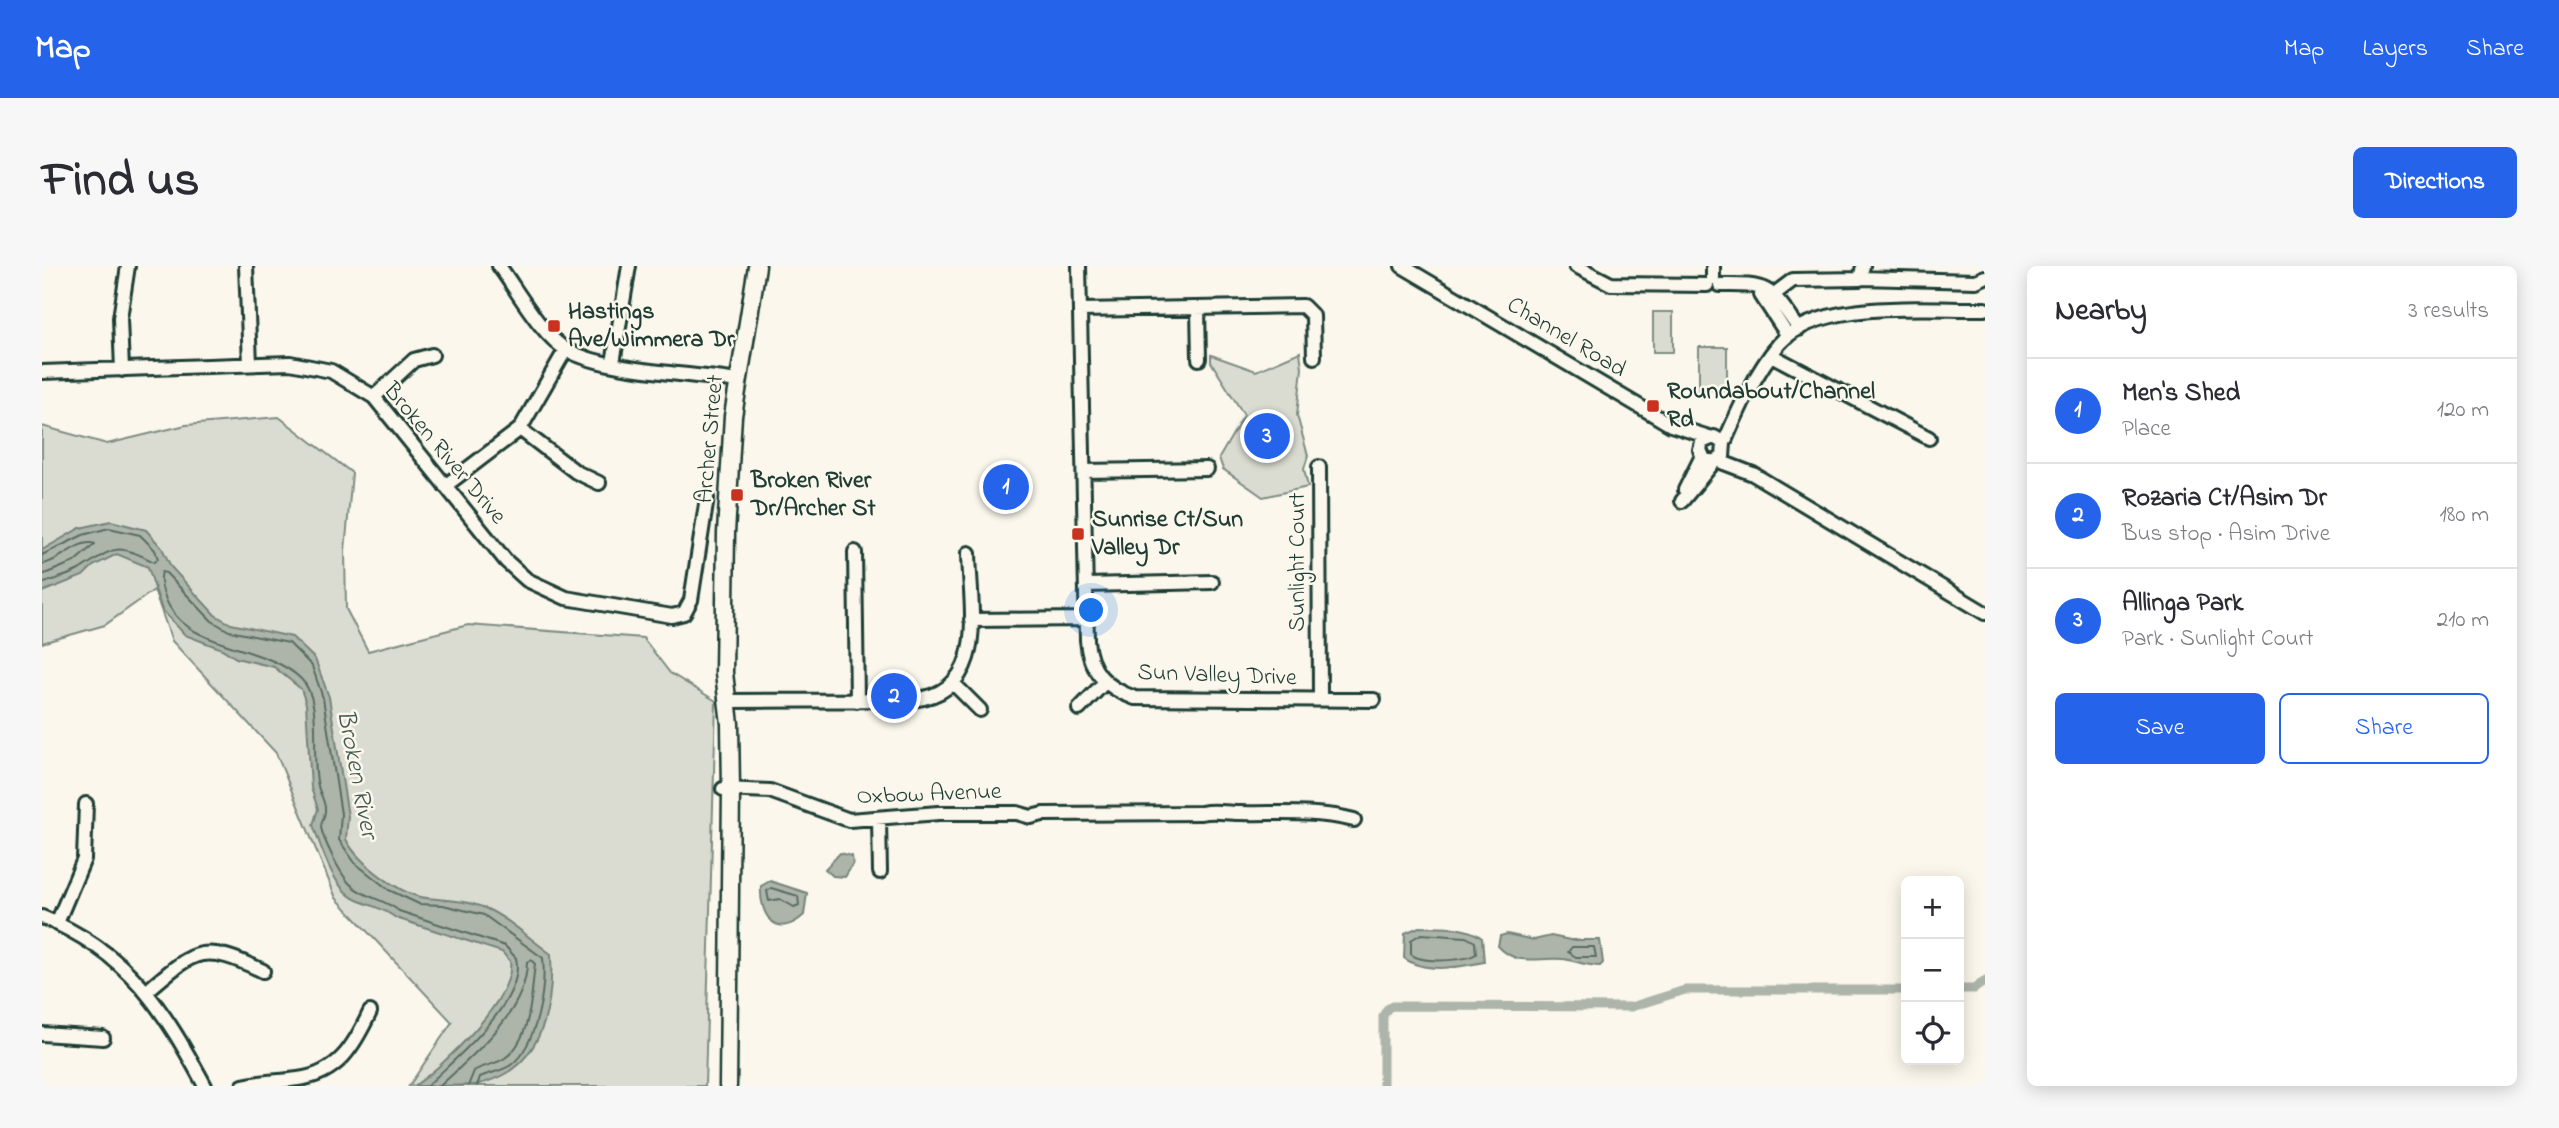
<!DOCTYPE html>
<meta charset="utf-8">
<style>
:root{--surface:#fff;--page:#f7f7f7;--text:#2b2b33;--muted:#7c7c81;--line:#e1e1e2;--accent:#2563eb}
body{margin:0;font-family:"Indie Flower",sans-serif;background:var(--page);color:var(--text)}
.controls{position:absolute;right:21px;bottom:21px;display:grid;overflow:hidden;border-radius:10px;box-shadow:0 4px 18px #0003}
.controls button{width:63px;height:63px;display:grid;place-items:center;padding:0;border:0;border-bottom:2px solid var(--line);background:var(--surface);color:var(--text);font:35px sans-serif}
.you{position:absolute;left:1050px;top:345px;width:24px;height:24px;margin:-18px;border:5px solid #fff;border-radius:50%;background:#1a73e8;box-shadow:0 0 0 10px #1a73e833}
.badge{display:grid;place-items:center;width:46px;height:46px;border-radius:50%;background:var(--accent);color:#fff;font-size:23px;font-weight:700}
.pin{position:absolute;translate:-50% -50%;border:4px solid #fff;box-shadow:0 2px 7px #0006}
.list{margin:0;padding:0;list-style:none}
h2{display:flex;justify-content:space-between;align-items:center;height:91px;margin:0;padding:0 28px;font-size:30px}
h2 small{font-size:23px;font-weight:400;color:var(--muted)}
.list li{display:grid;grid-template-columns:46px 1fr auto;gap:21px;align-items:center;box-sizing:border-box;height:105px;padding:0 28px;border-top:2px solid var(--line)}
.list b{display:block;font-size:26px;white-space:nowrap}
.list p{margin:0;font-size:23px;white-space:nowrap;color:var(--muted)}
.list em{font-size:23px;font-style:normal;color:var(--muted)}
.actions{display:flex;gap:14px;padding:21px 28px}
.actions a{flex:1;padding:16px 0;border:2px solid var(--accent);border-radius:10px;text-align:center;font-size:24px;color:var(--accent)}
.actions .main{background:var(--accent);color:#fff}
.icon{flex:none;width:38px;height:38px;fill:none;stroke:currentColor;stroke-width:2;stroke-linecap:round;stroke-linejoin:round}
.map{position:relative;flex:none;width:1943px;height:820px;overflow:hidden;border-radius:10px}
header{display:flex;align-items:center;gap:42px;box-sizing:border-box;height:98px;padding:0 35px;background:var(--accent);color:#fff}
header strong{font-size:33px}
nav{display:flex;gap:38px;margin-inline-start:auto;font-size:24px}
.intro{display:flex;align-items:center;justify-content:space-between;box-sizing:border-box;height:168px;padding:0 42px}
h1{margin:0;font-size:49px}
.button{padding:18px 32px;border-radius:10px;background:var(--accent);color:#fff;font-size:24px;font-weight:700}
main{display:flex;gap:42px;padding:0 42px}
aside{flex:1;background:var(--surface);border-radius:10px;box-shadow:0 4px 18px #0003}
.map>svg:first-child{display:block}
</style>
<header>
<strong>Map</strong>
<nav><a>Map</a><a>Layers</a><a>Share</a></nav>
</header>
<div class="intro"><h1>Find us</h1><a class="button">Directions</a></div>
<main>
<div class="map">
<svg width="1943" height="820" viewBox="0 0 1943 820">
<rect width="100%" height="100%" fill="#fbf7ec"/>
<filter id="ink" filterUnits="userSpaceOnUse"><feTurbulence type="fractalNoise" baseFrequency=".0143" numOctaves="2"/><feDisplacementMap in="SourceGraphic" scale="14" xChannelSelector="R" yChannelSelector="G"/><feConvolveMatrix kernelMatrix="1 2 1 2 8 2 1 2 1" color-interpolation-filters="sRGB"/></filter>
<g filter="url(#ink)">
<!-- green -->
<path fill="#dbdcd1" stroke="#7d8c82" stroke-width="2" d="M 1611,46 L 1631,46 L 1631,86 L 1611,86 Z
M 1657,81 L 1685,81 L 1685,124 L 1657,124 Z
M 1258,86 L 1260,102 L 1255,149 L 1266,190 L 1262,203 L 1266,221 L 1221,231 L 1181,203 L 1177,192 L 1202,149 L 1169,96 L 1169,89 L 1214,105 Z
M 237,151 L 310,207 L 303,285 L 304,343 L 326,385 L 426,359 L 601,372 L 628,407 L 674,435 L 663,820 L 367,820 L 410,756 L 294,632 L 234,487 L 130,375 L 112,324 L 63,359 L 0,377 L 0,160 L 65,178 L 144,159 Z"/>
<!-- water -->
<path fill="#adb4aa" stroke="#74847b" stroke-width="2" d="M 69,255 L 104,264 L 120,282 L 129,301 L 173,349 L 189,358 L 250,371 L 273,393 L 287,431 L 306,550 L 304,573 C 315,596 359,630 385,632 C 403,634 425,634 443,642 C 466,652 488,673 509,688 C 512,748 497,807 432,819 C 413,820 391,820 372,820 C 400,801 474,732 468,695 L 460,686 L 354,652 C 341,642 329,640 315,634 C 291,624 279,580 271,559 L 276,543 L 269,522 L 264,438 L 259,423 L 232,401 L 194,392 L 180,383 L 143,369 L 120,344 L 106,301 L 75,288 L 51,300 L 41,310 L 0,326 L 0,284 L 38,262 Z
M 798,587 L 810,590 L 811,598 L 803,611 L 791,610 L 783,603 Z
M 728,615 L 765,627 L 762,649 C 735,674 717,650 719,620 Z
M 1377,661 C 1398,662 1423,659 1440,672 L 1442,696 C 1418,701 1382,708 1362,692 L 1363,667 Z
M 1465,668 L 1492,674 L 1509,670 L 1528,674 L 1558,674 L 1561,697 L 1558,700 C 1544,700 1532,694 1520,693 C 1495,691 1475,701 1456,680 L 1458,670 Z"/>
<g fill="none" stroke-linecap="round" stroke-linejoin="round">
<!-- shore -->
<path stroke="#586d63" stroke-width="2" d="M 0,289 L 41,269 L 67,262 L 98,269 L 113,284 L 116,293 L 112,296 C 73,275 72,282 37,304 C 26,310 12,313 0,318
M 0,298 C 17,297 36,272 53,278 L 32,296 L 0,309
M 729,622 L 756,630 L 757,639 L 752,641 L 738,633 L 727,635 L 725,625 Z
M 1379,668 L 1424,671 L 1433,676 L 1434,688 C 1423,695 1379,698 1369,688 L 1369,674 Z
M 1530,681 L 1552,681 L 1554,691 L 1534,691 L 1526,686 Z
M 385,820 C 413,792 484,736 474,692 L 463,680 L 357,645 C 341,632 321,632 307,617 C 298,607 281,574 279,561 C 279,555 283,551 283,545 C 284,536 278,529 276,520 C 268,491 282,435 259,413 C 223,377 142,385 123,331 C 120,323 117,314 120,306 L 124,307 L 170,355 L 187,365 L 247,377 L 270,400 L 281,432 L 299,548 L 297,574 L 313,597 L 347,624 L 377,638 L 401,639 L 442,649 L 501,692 C 504,723 495,779 469,799 C 460,805 448,807 438,811 L 435,820
M 398,820 C 432,788 485,746 485,696 L 489,694 L 493,698 C 489,727 490,773 463,792 C 453,799 441,799 432,805 L 426,820"/>
<!-- canal -->
<path stroke="#adb4aa" stroke-width="9" d="M 1917,723 L 1932,723 L 1943,715
M 1341,820 L 1341,750 L 1345,743 L 1350,740 L 1589,741 L 1643,724 L 1864,724"/>
<!-- minor casing -->
<g stroke="#1f3d34" stroke-width="18">
<path id="minor" d="M 204,0 L 208,98
M 457,0 C 475,24 500,70 525,84 C 566,106 648,107 695,115
M 1037,0 L 1045,374 C 1047,405 1064,422 1093,432 L 1332,434
M 1360,0 L 1629,159 L 1667,171
M 1534,0 L 1569,18 L 1665,19
M 1671,12 L 1671,0
M 1819,12 L 1934,15 L 1943,11
M 1678,19 C 1729,18 1728,22 1757,63
M 1719,29 L 1746,70
M 1723,35 L 1751,14 L 1818,13 L 1821,0
M 1156,42 L 1157,93
M 1038,44 L 1261,40 L 1271,50 L 1272,91
M 1729,89 L 1887,172
M 571,97 L 587,0
M 80,104 L 78,52 L 86,0
M 0,106 L 248,97 L 289,105 L 332,131 L 464,295 L 485,314 L 524,332 L 630,350 L 642,347 L 649,334 L 665,232
M 332,131 L 372,94 L 390,89
M 478,163 L 534,206 L 557,217
M 1682,177 C 1697,143 1713,107 1737,78 C 1776,32 1886,44 1943,43
M 1677,195 L 1711,208 L 1943,347
M 1277,201 L 1278,433
M 1042,205 L 1165,203
M 403,220 L 478,163 L 524,83
M 1643,224 L 1660,190
M 1640,235 L 1672,196 L 1681,191 L 1682,177 L 1672,171 L 1660,176 L 1658,184 L 1662,193 L 1672,196
M 813,286 L 815,435
M 1044,319 L 1170,316
M 929,354 L 1044,353
M 912,418 L 938,444
M 685,435 L 870,434 C 948,426 928,343 927,287
M 1037,443 L 1062,417
M 681,523 L 728,525 L 807,554 L 897,547 L 975,547 L 989,551 L 1001,548 L 1159,547 C 1173,544 1182,547 1197,547 C 1235,548 1275,544 1312,554
M 837,553 L 838,606
M 0,651 C 86,686 121,742 163,820
M 15,657 L 42,593 L 44,538
M 105,725 C 154,683 160,676 221,705
M 0,768 L 61,772
M 201,820 C 220,815 237,816 256,813 C 296,808 312,780 328,746"/>
</g>
<!-- major casing -->
<g stroke="#1f3d34" stroke-width="21">
<path id="major" d="M 686,820 L 689,523 L 688,458 L 682,407 L 684,267 L 691,150 L 715,0"/>
</g>
<!-- minor -->
<use href="#minor" stroke="#fbf7ec" stroke-width="12"/>
<!-- major -->
<use href="#major" stroke="#fbf7ec" stroke-width="16"/>
</g>
</g>
<!-- markers -->
<g fill="#c8321e" stroke="#fbf7ec" stroke-width="2.5">
<rect x="505" y="53" width="14" height="14" rx="3.5"/>
<rect x="1604" y="133" width="14" height="14" rx="3.5"/>
<rect x="688" y="222" width="14" height="14" rx="3.5"/>
<rect x="1029" y="261" width="14" height="14" rx="3.5"/>
</g>
<g text-anchor="middle" dominant-baseline="central" stroke-width="5" stroke-linejoin="round" paint-order="stroke">
<!-- poi labels -->
<g font-size="24" font-weight="bold" fill="#1f3d34" stroke="#fbf7ec" text-anchor="start">
<text x="526" y="46">Hastings<tspan x="526" dy="28">Ave/Wimmera Dr</tspan></text>
<text x="1625" y="126">Roundabout/Channel<tspan x="1625" dy="28">Rd</tspan></text>
<text x="709" y="215">Broken River<tspan x="709" dy="28">Dr/Archer St</tspan></text>
<text x="1050" y="254">Sunrise Ct/Sun<tspan x="1050" dy="28">Valley Dr</tspan></text>
</g>
<!-- street labels -->
<g font-size="24" fill="#1f3d34" stroke="#fbf7ec">
<text transform="translate(1524 72) rotate(31)">Channel Road</text>
<text transform="translate(669 173) rotate(-85)">Archer Street</text>
<text transform="translate(402 188) rotate(50)">Broken River Drive</text>
<text transform="translate(1256 296) rotate(-90)">Sunlight Court</text>
<text transform="translate(1175 410) rotate(2)">Sun Valley Drive</text>
<text transform="translate(887 529) rotate(-2)">Oxbow Avenue</text>
</g>
<!-- water labels -->
<g font-size="26" font-style="italic" fill="#425b52" stroke="#fbf7ec">
<text transform="translate(314 508) rotate(79)">Broken River</text>
</g>
</g>
</svg>
<div class="controls">
<button>+</button>
<button>−</button>
<button><svg class="icon" aria-label="locate" viewBox="0 0 24 24"><circle cx="12" cy="12" r="6"/><path d="M12 2v4M12 18v4M2 12h4M18 12h4"/></svg></button>
</div>
<div class="you"></div>
<div class="pin badge" style="left:964px;top:221px">1</div>
<div class="pin badge" style="left:852px;top:430px">2</div>
<div class="pin badge" style="left:1225px;top:170px">3</div>
</div>
<aside>
<h2>Nearby<small>3 results</small></h2>
<ul class="list">
<li><span class="badge">1</span><div><b>Men's Shed</b><p>Place</p></div><em>120 m</em></li>
<li><span class="badge">2</span><div><b>Rozaria Ct/Asim Dr</b><p>Bus stop · Asim Drive</p></div><em>180 m</em></li>
<li><span class="badge">3</span><div><b>Allinga Park</b><p>Park · Sunlight Court</p></div><em>210 m</em></li>
</ul>
<div class="actions"><a class="main">Save</a><a>Share</a></div>
</aside>
</main>
